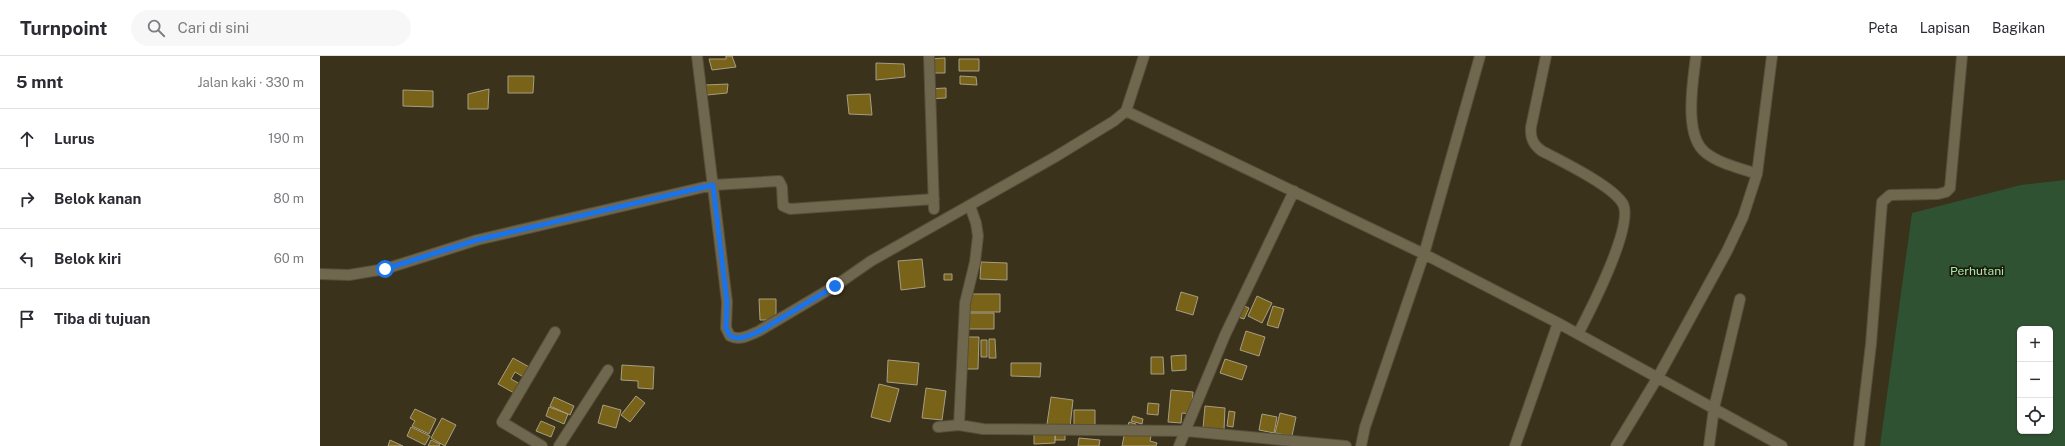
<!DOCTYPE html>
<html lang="id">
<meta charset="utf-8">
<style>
:root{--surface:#fff;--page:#f7f7f7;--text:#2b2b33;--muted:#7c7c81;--line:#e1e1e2}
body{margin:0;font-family:"Public Sans",sans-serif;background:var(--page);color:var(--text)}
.controls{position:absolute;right:12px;bottom:12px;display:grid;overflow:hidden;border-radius:6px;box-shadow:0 1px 3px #0004}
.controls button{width:36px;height:36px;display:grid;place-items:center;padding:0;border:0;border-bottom:1px solid var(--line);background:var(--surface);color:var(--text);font:20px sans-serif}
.stop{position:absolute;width:12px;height:12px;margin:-9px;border:3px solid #1a73e8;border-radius:50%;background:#fff}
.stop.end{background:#1a73e8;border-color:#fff;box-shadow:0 1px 4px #0008}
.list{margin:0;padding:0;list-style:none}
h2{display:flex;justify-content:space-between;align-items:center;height:52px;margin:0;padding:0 16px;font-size:17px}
h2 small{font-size:13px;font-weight:400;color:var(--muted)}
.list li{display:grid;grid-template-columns:26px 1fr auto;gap:12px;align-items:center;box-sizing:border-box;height:60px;padding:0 16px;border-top:1px solid var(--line)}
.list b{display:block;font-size:15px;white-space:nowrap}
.list em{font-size:13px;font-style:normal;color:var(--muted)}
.icon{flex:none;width:22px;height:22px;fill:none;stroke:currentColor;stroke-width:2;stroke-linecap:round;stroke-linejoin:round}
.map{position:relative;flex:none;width:1745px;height:390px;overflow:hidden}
header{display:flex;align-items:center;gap:24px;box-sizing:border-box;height:56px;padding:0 20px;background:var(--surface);border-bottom:1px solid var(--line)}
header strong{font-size:19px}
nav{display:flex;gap:22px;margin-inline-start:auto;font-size:14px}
.search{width:280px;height:36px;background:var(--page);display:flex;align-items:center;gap:10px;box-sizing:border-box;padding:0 14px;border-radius:22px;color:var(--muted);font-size:15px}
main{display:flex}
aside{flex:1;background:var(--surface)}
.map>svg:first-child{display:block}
</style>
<header>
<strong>Turnpoint</strong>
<div class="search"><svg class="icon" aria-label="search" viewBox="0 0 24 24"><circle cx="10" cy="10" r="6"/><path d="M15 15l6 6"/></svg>Cari di sini</div>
<nav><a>Peta</a><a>Lapisan</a><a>Bagikan</a></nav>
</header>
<main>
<aside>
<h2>5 mnt<small>Jalan kaki · 330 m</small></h2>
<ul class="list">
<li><svg class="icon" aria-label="ahead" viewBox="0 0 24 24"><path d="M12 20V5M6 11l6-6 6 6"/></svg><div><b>Lurus</b></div><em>190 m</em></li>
<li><svg class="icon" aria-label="right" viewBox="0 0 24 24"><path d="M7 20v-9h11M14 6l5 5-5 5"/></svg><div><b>Belok kanan</b></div><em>80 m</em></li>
<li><svg class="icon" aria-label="left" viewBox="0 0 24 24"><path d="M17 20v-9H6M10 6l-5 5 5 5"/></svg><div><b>Belok kiri</b></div><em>60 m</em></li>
<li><svg class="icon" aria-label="arrive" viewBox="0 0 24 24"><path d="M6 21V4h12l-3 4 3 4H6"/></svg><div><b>Tiba di tujuan</b></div></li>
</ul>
</aside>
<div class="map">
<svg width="1745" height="390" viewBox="0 0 1745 390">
<rect width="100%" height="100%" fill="#3a321b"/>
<!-- green -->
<path fill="#2f5232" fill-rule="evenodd" d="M 1745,124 L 1745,390 L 1560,390 L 1592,157 L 1701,129 ZM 1700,273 L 1730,273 L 1730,375 L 1700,375 Z"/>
<!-- building -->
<path fill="#796318" stroke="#a79e84" d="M 406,0 L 412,0 L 416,11 L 392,14 L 389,3 L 406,3 Z
M 625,2 L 625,17 L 606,17 L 606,3 Z
M 639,3 L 659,3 L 659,15 L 639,15 Z
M 556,7 L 584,8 L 585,21 L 556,24 Z
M 188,20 L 214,20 L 213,37 L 188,37 Z
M 640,20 L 656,21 L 657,29 L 640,28 Z
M 408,28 L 407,37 L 387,39 L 385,29 Z
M 626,32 L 626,42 L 606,43 L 605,33 Z
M 169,33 L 168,53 L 148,53 L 148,38 Z
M 83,34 L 113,35 L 113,51 L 83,50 Z
M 550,38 L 552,59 L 529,58 L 527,39 Z
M 602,203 L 605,231 L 581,234 L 578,205 Z
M 661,206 L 687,207 L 687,224 L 660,223 Z
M 624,218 L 632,218 L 632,224 L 624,224 Z
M 861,236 L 878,241 L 873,259 L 856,254 Z
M 648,238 L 680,238 L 680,256 L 648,256 Z
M 937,240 L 952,247 L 942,267 L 928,260 Z
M 439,243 L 456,243 L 456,264 L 440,264 Z
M 924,250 L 929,252 L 924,263 L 918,261 Z
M 953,250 L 964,253 L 958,272 L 947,269 Z
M 647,257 L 674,257 L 674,273 L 646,273 Z
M 926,275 L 945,281 L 939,300 L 920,294 Z
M 646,281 L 659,281 L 658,313 L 645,313 Z
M 669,283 L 675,283 L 676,302 L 669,302 Z
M 661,284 L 667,284 L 667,301 L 661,301 Z
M 866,299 L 866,314 L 852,315 L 851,300 Z
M 831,301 L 843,301 L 844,318 L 831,318 Z
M 193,302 L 211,312 L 205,322 L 195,316 L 191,323 L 200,328 L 194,337 L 178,328 Z
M 905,303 L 927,310 L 922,324 L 900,317 Z
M 568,304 L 599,307 L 597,329 L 567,326 Z
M 691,307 L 721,307 L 720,321 L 691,320 Z
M 302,309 L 334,311 L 333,333 L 318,332 L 318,325 L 301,324 Z
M 559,328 L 579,333 L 570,366 L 551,361 Z
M 606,332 L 626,335 L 622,364 L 602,362 Z
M 851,334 L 873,336 L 871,358 L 862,357 L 861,367 L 848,366 Z
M 316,340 L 325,347 L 310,366 L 301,359 Z
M 234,341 L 254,350 L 250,359 L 230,350 Z
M 731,341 L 753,344 L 750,371 L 727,368 Z
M 828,347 L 839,348 L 838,359 L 827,358 Z
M 283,349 L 301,354 L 296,372 L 278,367 Z
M 885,350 L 905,352 L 904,374 L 883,372 Z
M 229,351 L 248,358 L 244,368 L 226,360 Z
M 95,353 L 116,363 L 109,378 L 92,370 L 95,365 L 90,362 Z
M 754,354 L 775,354 L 775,371 L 754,371 Z
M 909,355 L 915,356 L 913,371 L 907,370 Z
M 960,357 L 976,361 L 972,380 L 955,377 Z
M 942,358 L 957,361 L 954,377 L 939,374 Z
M 813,360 L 823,363 L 822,368 L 811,365 Z
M 122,362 L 136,369 L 125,390 L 111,382 Z
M 221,365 L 235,371 L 231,381 L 216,375 Z
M 809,366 L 816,368 L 815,371 L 808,369 Z
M 91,371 L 110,380 L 105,389 L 87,380 Z
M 805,375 L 831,380 L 830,385 L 837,387 L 836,390 L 802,390 Z
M 736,376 L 745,377 L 745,384 L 735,384 Z
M 714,377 L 735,377 L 735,387 L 714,388 Z
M 759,382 L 780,384 L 779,390 L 758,390 Z
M 70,384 L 83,390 L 68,390 Z
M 111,384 L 120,388 L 119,390 L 108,390 Z"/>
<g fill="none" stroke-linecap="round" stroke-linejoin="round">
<!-- minor casing -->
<g stroke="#564f3c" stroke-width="12">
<path id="minor" d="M 377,0 L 407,246 L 406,272 L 410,280 C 420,285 430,279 439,275 L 515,230 L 551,205 L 735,101 L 794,65 L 806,55 L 824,0
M 609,0 L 614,153
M 1226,0 L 1211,71 C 1210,82 1213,89 1222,95 C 1241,105 1293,130 1303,148 C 1314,170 1270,255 1258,278
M 1376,0 C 1373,25 1363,80 1386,97 C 1400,108 1420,112 1437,118
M 806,55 L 1104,198 L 1238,267 L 1462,390
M 0,218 L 29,219 L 65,213 L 157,184 L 393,129 L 459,125 L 462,131 L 463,150 L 470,153 L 614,143
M 639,369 L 645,247 L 655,206 L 658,180 L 656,167 L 650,150
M 618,371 L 639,369 L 663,373 L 866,375 L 1026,390
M 222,390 L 182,366 L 235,276
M 239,390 L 288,314
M 859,390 L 905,279 L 974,135
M 1041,390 L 1045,371 L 1104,198 L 1160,0
M 1195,390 L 1238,267
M 1296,390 L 1338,321 L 1407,195 L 1423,161 L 1437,118 L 1452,0
M 1389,390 L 1394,352 L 1420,243
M 1539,390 L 1551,288 L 1562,146 L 1570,139 L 1618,138 L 1626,136 L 1630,132 L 1642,0"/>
</g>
<!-- minor -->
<use href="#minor" stroke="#6f674e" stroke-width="10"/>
</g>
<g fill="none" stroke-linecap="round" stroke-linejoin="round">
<!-- route -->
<path stroke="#1a73e8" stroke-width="5" d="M 65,213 L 157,184 L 393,129 L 407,246 L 406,272 L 410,280 C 420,285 430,279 440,275 L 515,230"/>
</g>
<g text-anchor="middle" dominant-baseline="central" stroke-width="3.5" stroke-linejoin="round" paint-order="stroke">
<!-- park labels -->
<g font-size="12" fill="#a0eca4" stroke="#1e1a10">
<text x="1657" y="215">Perhutani</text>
</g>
</g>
</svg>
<div class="controls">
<button>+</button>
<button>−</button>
<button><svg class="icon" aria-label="locate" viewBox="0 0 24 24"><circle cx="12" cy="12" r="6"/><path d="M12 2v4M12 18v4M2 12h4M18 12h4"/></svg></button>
</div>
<div class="stop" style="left:65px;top:213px"></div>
<div class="stop end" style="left:515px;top:230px"></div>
</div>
</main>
